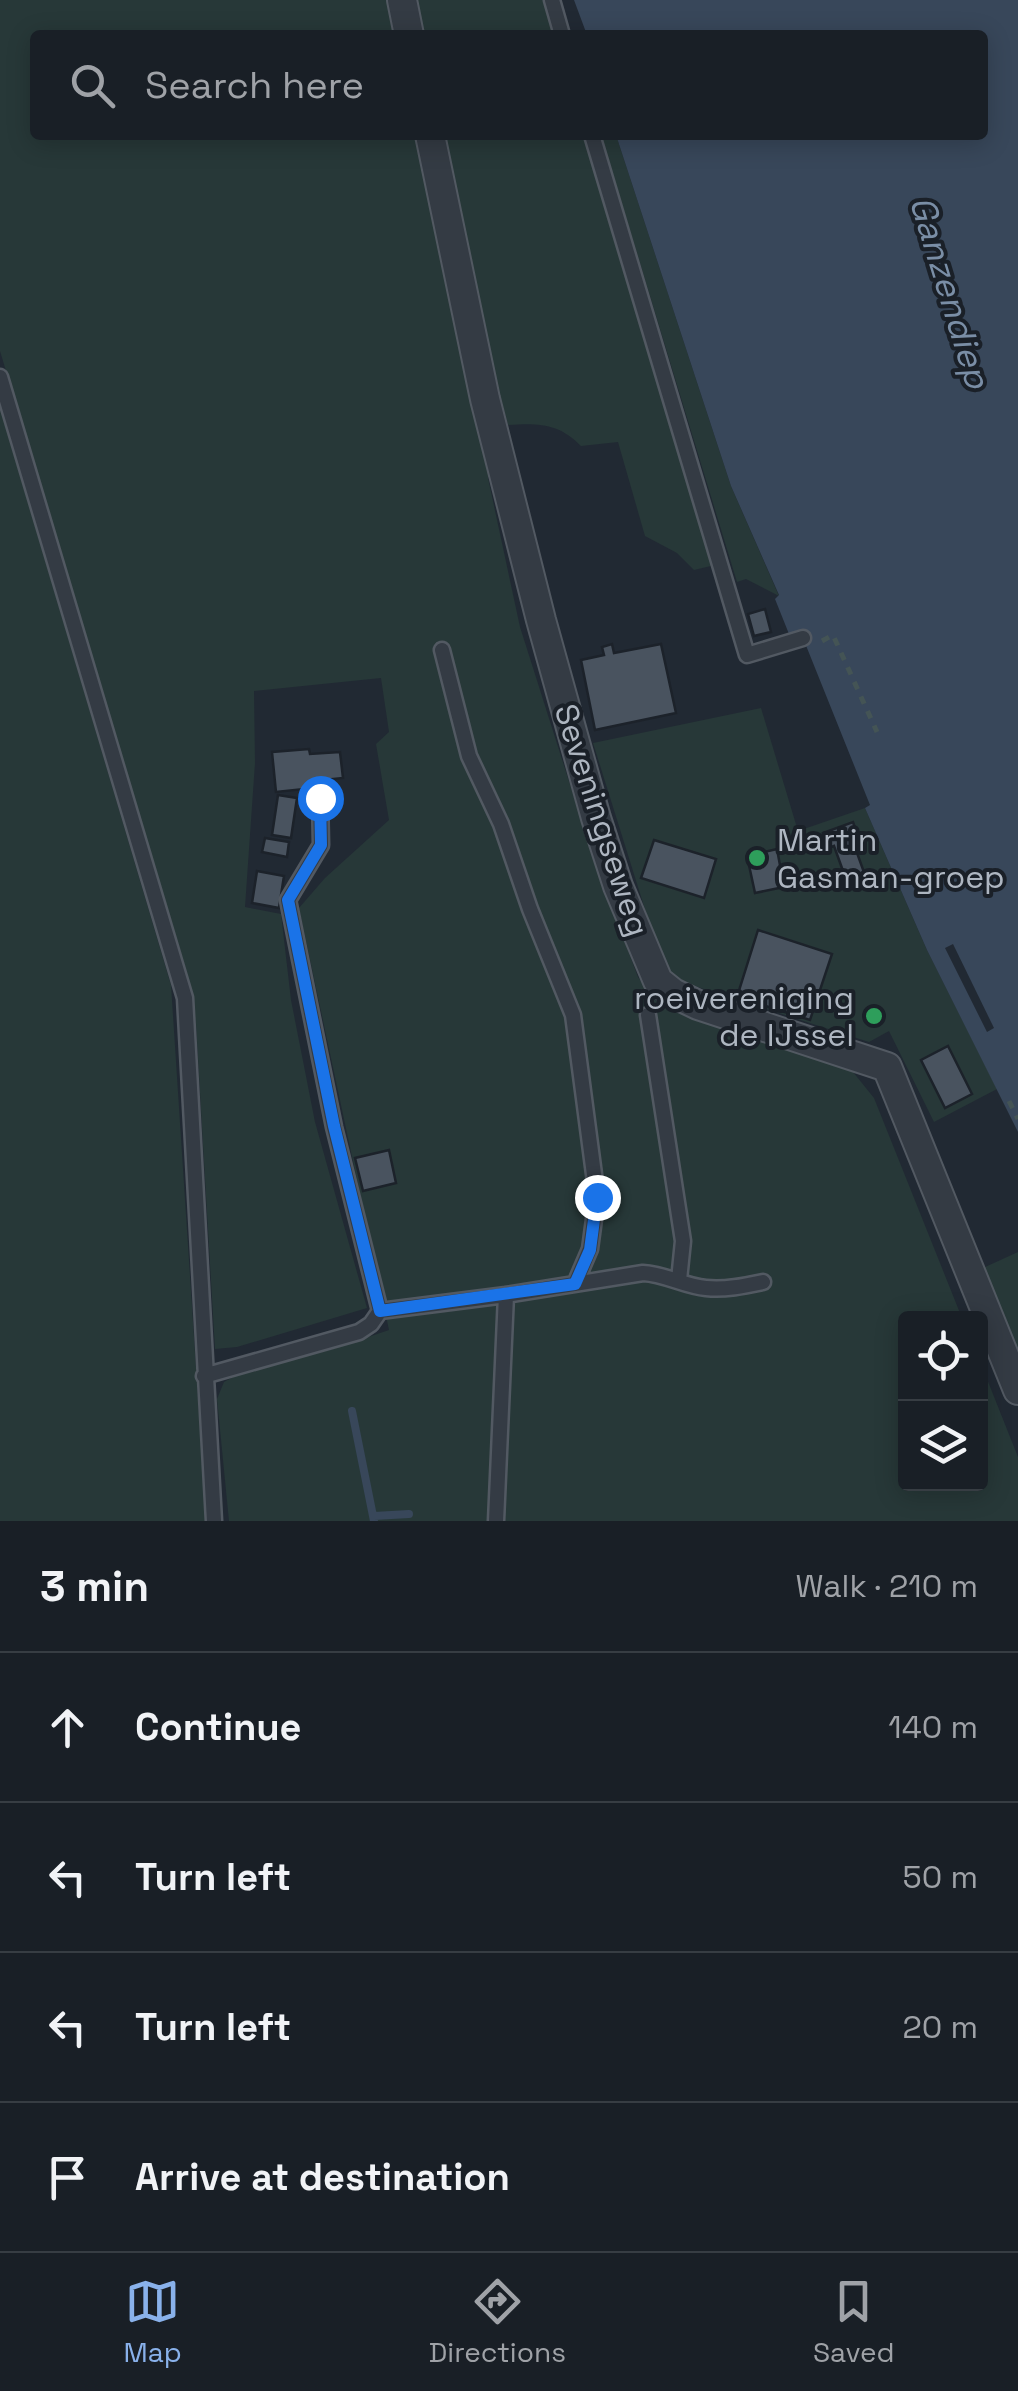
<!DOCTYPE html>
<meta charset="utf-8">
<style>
:root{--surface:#191f26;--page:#262c32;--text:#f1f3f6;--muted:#9fa2a7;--line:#373d43;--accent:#89b1ea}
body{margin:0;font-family:"Space Grotesk",sans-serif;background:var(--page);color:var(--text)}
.controls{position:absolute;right:30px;bottom:30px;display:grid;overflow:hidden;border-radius:10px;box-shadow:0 5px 25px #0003}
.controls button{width:90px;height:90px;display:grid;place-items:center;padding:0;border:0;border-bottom:2px solid var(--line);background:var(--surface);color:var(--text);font:50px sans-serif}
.stop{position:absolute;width:30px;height:30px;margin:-22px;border:8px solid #1a73e8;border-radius:50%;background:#fff}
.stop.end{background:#1a73e8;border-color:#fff;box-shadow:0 2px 10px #0008}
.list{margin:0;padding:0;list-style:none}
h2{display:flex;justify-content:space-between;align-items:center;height:130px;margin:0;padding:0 40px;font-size:42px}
h2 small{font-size:32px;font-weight:400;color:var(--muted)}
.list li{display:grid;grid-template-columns:65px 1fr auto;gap:30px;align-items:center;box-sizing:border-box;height:150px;padding:0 40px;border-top:2px solid var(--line)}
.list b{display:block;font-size:38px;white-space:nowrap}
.list em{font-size:32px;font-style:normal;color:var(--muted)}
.icon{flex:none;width:55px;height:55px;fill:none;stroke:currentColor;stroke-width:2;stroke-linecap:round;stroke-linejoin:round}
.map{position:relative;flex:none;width:1018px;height:1521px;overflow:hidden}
.search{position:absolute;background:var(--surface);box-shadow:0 5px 25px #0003;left:30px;right:30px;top:30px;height:110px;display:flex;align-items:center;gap:25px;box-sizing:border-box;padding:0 35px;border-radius:10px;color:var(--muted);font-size:38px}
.sheet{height:730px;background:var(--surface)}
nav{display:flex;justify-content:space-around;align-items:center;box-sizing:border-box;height:140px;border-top:2px solid var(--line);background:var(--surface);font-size:28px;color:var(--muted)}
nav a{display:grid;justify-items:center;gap:5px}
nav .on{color:var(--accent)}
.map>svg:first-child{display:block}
</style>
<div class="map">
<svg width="1018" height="1521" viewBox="0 0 1018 1521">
<rect width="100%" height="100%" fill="#212933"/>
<!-- green -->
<path fill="#273838" d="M 0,0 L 391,0 L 398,35 L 35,35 L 35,135 L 419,135 L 493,470 L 488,478 L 520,627 L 593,857 L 638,977 L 656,1001 L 853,1072 L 874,1098 L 962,1318 L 906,1318 L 906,1484 L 980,1484 L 981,1364 L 1018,1457 L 1018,1521 L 229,1521 L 217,1399 L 224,1382 L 246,1370 L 330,1350 L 389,1330 L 299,908 L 325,878 L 389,820 L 376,744 L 389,732 L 381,678 L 254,691 L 255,763 L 245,907 L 281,914 L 291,1000 L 315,1122 L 367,1308 L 237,1347 L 215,1349 L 196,1024 L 187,973 L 0,351 Z
M 416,0 L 543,0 L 554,35 L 422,35 Z
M 441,135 L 584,135 L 715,565 L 694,570 L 677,553 L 645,536 L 618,442 L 581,446 C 559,423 538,423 508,425 L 486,345 Z
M 601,135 L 616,135 L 731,486 L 779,596 L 746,579 L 737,582 Z
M 0,408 L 171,985 L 206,1521 L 0,1521 Z
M 761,708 L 798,831 L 865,808 L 927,950 L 997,1089 L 934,1122 L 889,1031 L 869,1042 L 673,979 L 658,951 L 593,743 Z
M 1018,1252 L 1018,1358 L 983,1268 Z"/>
<!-- water -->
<path fill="#38475a" d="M 574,0 L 1018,0 L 1018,1132 L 927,950 L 865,808 L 870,805 L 803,638 L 799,630 L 789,634 L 775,599 L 779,595 L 731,486 L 616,135 L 983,135 L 983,35 L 587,35 Z"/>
<!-- pier -->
<path fill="#212933" d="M 953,944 L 994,1028 L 987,1032 L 945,948 Z"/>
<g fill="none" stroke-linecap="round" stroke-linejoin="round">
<!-- stream -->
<path stroke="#38475a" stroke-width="8" d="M 352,1411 L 374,1521
M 374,1516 L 409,1514"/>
</g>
<!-- building -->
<path fill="#49535f" stroke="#1c222a" stroke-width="2.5" d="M 765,609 L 771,632 L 754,636 L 748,614 Z
M 612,644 L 614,653 L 661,644 L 676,713 L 595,730 L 581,660 L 604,655 L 602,647 Z
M 309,749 L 310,754 L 340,752 L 343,778 L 313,781 L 314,788 L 276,792 L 272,752 Z
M 278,795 L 297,798 L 291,838 L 272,835 Z
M 853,822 L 858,837 L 852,839 L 865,875 L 847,882 L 834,846 L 829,848 L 823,833 Z
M 265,838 L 289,842 L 287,857 L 262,852 Z
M 654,840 L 716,859 L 704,898 L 641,878 Z
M 777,849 L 784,887 L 755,893 L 747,856 Z
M 257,871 L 284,876 L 279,908 L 252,903 Z
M 758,930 L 832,954 L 810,1020 L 737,997 Z
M 948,1046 L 972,1094 L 945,1108 L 921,1060 Z
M 389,1150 L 396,1183 L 363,1191 L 355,1158 Z"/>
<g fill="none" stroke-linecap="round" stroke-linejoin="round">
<!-- lane casing -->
<g stroke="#525962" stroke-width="19">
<path id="lane" d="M 552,0 L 562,35
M 592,135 L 747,655 L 803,638
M 0,377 L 185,998 L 214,1521
M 442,650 L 469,756 L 501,824 L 530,909 L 573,1015 L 597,1197 L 590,1249 L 575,1284
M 320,798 L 321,845 L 288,900 L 334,1127 L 380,1311 L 506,1295 L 496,1521
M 648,1015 L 683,1241 L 679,1280
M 506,1295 L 643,1273 C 665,1274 684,1286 706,1288 C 725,1290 744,1286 763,1282
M 204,1376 L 359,1332 L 371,1324 L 380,1311"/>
</g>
<!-- street casing -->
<g stroke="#525962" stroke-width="32">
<path id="street" d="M 402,0 L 409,35
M 430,135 L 485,399 L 541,620 L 596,818 L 618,886 L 658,981 L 673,993 L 698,1005 L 887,1067 L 1018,1390"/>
</g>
<!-- path -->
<path stroke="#445455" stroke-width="5" stroke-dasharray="8 8" stroke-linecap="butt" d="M 822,641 L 833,635 L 877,732
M 1009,1101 L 1018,1119"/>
<!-- lane -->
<use href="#lane" stroke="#343b44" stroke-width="14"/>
<!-- street -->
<use href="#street" stroke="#343b44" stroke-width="28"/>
</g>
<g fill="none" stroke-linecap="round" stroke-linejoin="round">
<!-- route -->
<path stroke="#1a73e8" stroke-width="12" d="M 320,798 L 321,845 L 288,900 L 334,1126 L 380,1311 L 575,1284 L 590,1250 L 597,1197"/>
</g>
<!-- markers -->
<g fill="#2e9e5b" stroke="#1a2028" stroke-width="4">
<circle cx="757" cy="858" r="10"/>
<circle cx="874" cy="1016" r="10"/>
</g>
<g text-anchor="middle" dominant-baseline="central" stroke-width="8" stroke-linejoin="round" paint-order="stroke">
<!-- street labels -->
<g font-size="32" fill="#aeb6c1" stroke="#1a2028">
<text transform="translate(602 820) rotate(72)">Seveningseweg</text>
</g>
<!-- poi labels -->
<g font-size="32" fill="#aeb6c1" stroke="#1a2028" text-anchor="start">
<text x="777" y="840">Martin<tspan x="777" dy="37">Gasman-groep</tspan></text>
<text x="854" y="998" text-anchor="end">roeivereniging<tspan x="854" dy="37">de IJssel</tspan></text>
</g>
<!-- water labels -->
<g font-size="35" font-style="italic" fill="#7a8ea6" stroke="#1a2028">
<text transform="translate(950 292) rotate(73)">Ganzendiep</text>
</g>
</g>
</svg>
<div class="controls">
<button><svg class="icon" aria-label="locate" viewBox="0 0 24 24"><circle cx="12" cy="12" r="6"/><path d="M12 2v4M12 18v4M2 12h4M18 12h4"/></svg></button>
<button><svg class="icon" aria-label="layers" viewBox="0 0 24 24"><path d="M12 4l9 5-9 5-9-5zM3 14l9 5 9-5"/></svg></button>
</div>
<div class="stop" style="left:320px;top:798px"></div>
<div class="stop end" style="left:597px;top:1197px"></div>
<div class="search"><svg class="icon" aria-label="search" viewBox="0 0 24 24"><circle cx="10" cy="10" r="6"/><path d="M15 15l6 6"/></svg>Search here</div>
</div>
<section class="sheet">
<h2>3 min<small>Walk · 210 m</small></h2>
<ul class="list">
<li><svg class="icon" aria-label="ahead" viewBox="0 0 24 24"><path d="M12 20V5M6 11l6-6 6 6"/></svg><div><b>Continue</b></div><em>140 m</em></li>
<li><svg class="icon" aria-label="left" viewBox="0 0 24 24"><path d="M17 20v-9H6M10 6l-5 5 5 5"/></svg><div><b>Turn left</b></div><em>50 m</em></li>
<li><svg class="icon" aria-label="left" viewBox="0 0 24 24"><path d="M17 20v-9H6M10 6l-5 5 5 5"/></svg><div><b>Turn left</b></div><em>20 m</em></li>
<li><svg class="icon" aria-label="arrive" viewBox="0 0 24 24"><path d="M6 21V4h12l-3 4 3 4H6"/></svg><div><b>Arrive at destination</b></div></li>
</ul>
</section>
<nav>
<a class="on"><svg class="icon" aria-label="map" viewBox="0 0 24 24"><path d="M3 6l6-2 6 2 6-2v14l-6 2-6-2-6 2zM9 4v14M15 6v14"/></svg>Map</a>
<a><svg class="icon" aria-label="directions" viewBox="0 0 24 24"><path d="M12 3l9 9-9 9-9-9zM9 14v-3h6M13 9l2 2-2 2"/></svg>Directions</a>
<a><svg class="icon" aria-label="saved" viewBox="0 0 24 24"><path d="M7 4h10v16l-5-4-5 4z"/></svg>Saved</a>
</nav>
